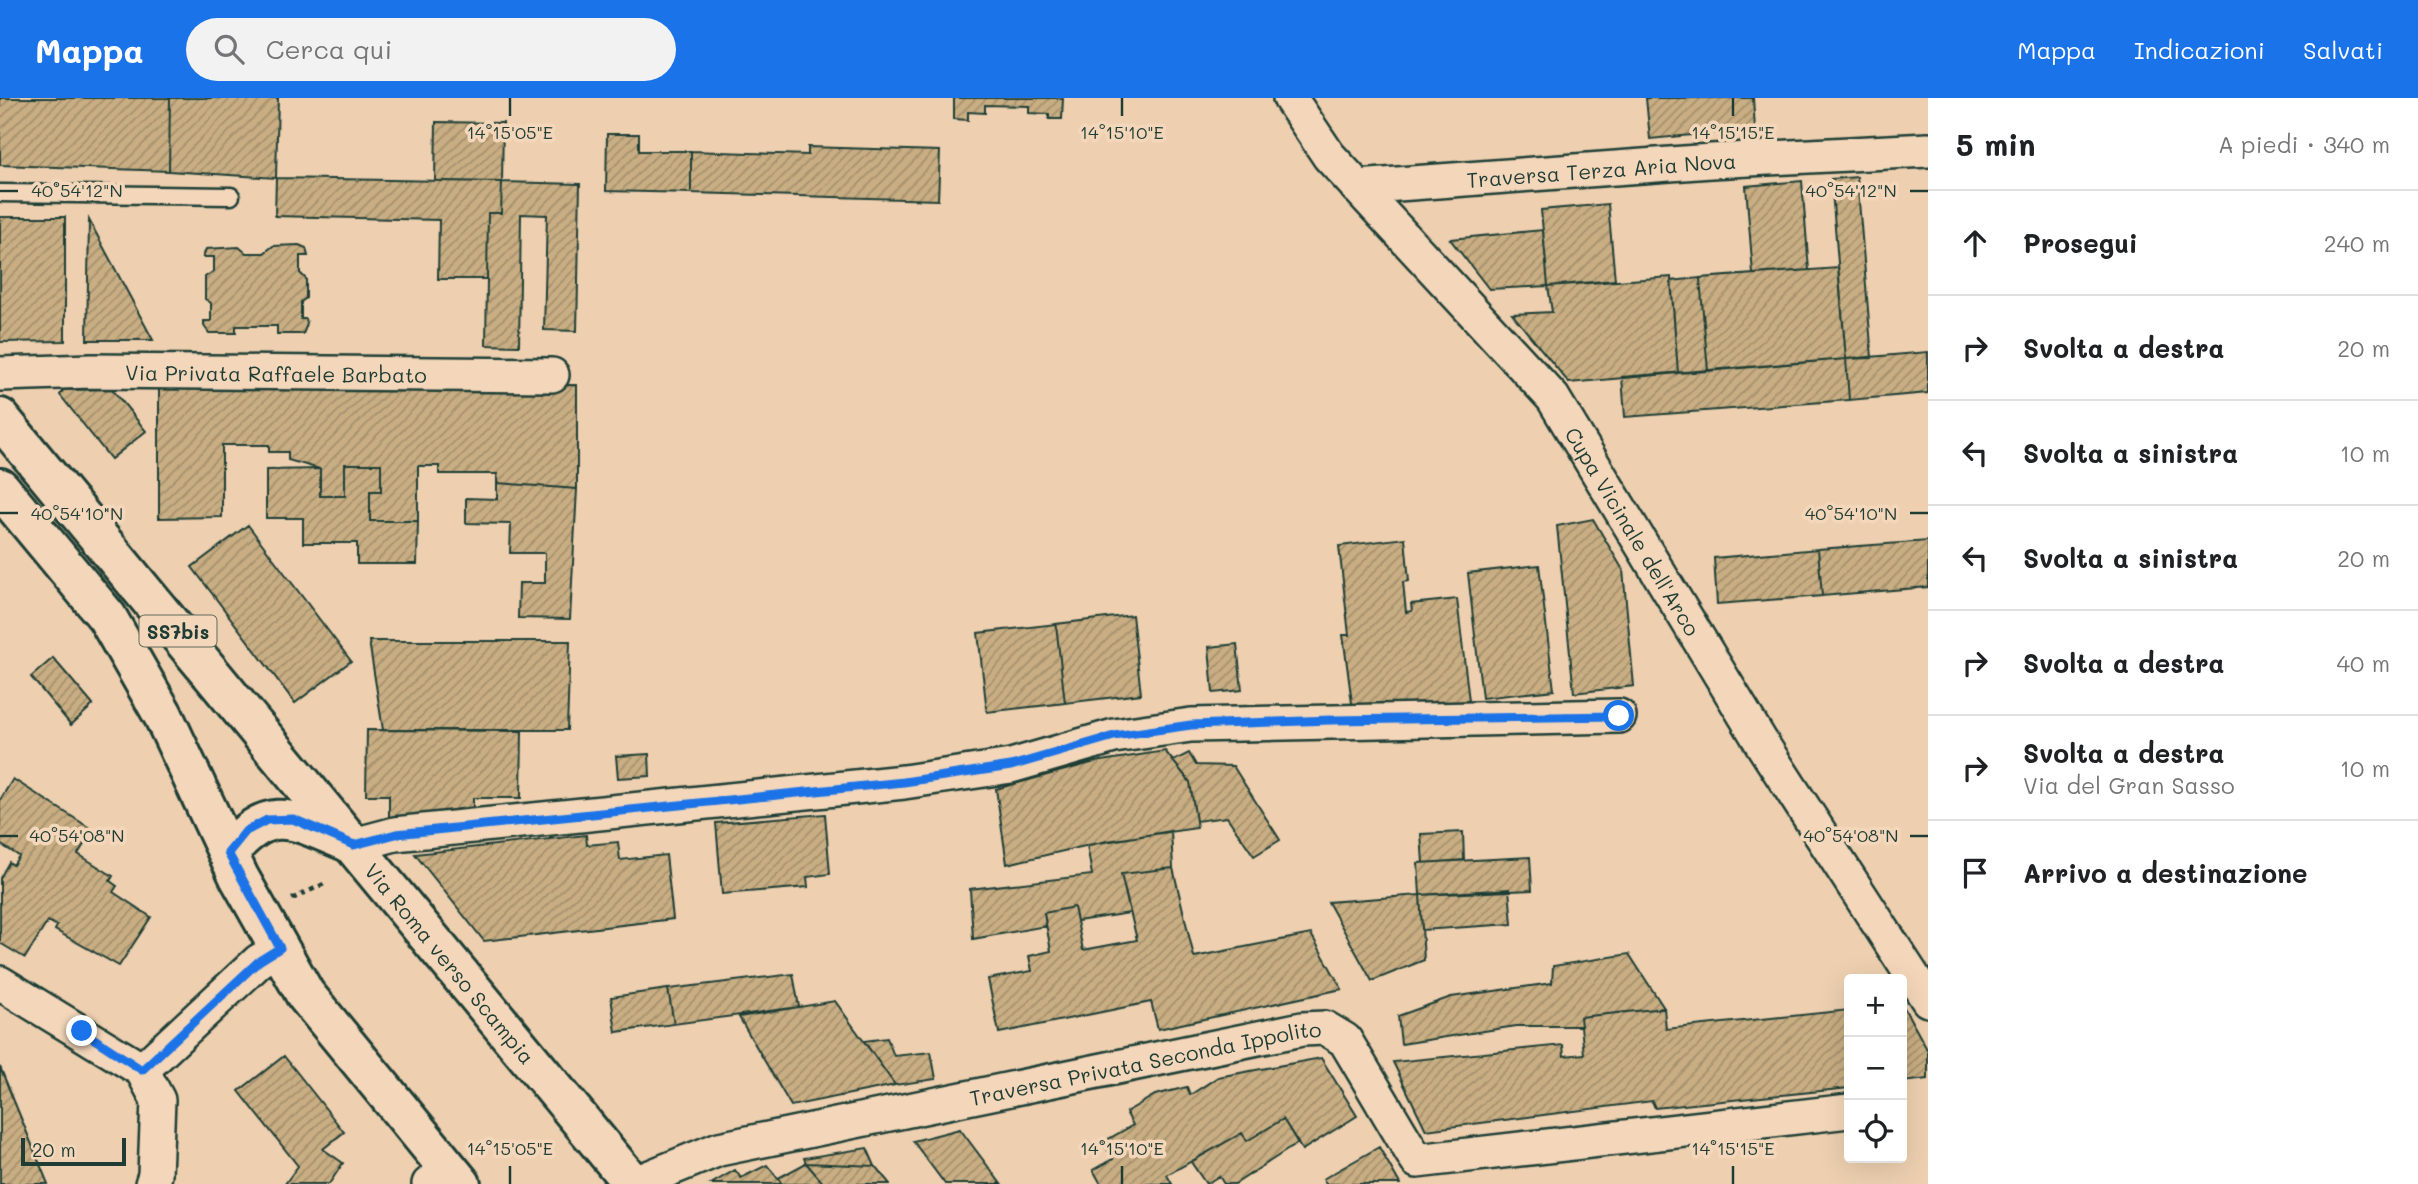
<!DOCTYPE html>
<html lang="it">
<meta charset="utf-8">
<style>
:root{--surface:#fff;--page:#f2f2f2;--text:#202124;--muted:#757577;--line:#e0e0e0;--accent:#1a73e8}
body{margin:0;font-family:Mali,sans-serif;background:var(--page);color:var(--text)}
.controls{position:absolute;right:21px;bottom:21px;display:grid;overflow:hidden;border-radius:7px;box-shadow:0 7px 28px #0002}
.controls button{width:63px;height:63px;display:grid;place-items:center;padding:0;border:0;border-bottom:2px solid var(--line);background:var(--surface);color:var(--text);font:35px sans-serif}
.scale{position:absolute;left:21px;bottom:18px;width:105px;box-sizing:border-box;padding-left:7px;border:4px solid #1f3d34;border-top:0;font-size:19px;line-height:24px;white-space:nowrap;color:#1f3d34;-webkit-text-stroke:5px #f4d7ba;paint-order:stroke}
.stop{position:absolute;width:21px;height:21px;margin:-16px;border:5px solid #1a73e8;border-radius:50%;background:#fff}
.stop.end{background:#1a73e8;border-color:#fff;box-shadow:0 2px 7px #0008}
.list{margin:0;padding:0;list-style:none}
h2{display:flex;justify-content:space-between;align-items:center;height:91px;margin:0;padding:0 28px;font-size:30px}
h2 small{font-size:23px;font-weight:400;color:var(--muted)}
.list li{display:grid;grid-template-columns:46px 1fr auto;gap:21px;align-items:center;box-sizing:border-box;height:105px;padding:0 28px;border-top:2px solid var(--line)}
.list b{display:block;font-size:26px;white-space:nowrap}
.list p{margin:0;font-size:23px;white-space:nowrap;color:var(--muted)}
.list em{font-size:23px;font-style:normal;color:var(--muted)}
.icon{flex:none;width:38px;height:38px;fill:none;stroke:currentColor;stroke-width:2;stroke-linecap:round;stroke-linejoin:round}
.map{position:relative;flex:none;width:1928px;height:1086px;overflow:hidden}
header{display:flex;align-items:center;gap:42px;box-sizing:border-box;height:98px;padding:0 35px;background:var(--accent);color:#fff}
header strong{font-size:33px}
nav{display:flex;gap:38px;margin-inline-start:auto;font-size:24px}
.search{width:490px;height:63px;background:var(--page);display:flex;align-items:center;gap:18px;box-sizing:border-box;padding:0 24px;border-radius:38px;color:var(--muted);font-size:26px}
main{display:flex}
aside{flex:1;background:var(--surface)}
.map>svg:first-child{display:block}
</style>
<header>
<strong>Mappa</strong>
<div class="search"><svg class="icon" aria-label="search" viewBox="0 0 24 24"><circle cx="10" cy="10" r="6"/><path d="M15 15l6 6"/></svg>Cerca qui</div>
<nav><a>Mappa</a><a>Indicazioni</a><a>Salvati</a></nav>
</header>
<main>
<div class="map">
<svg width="1928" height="1086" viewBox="0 0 1928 1086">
<defs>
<pattern id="building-hatch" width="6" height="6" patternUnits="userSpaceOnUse" patternTransform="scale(1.75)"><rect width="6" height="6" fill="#c9ae83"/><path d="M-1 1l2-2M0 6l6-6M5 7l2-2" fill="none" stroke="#a38f6c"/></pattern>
</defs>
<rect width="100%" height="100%" fill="#eed0b0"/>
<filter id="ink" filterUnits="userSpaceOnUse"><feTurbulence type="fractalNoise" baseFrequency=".0143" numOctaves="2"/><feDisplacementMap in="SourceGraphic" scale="14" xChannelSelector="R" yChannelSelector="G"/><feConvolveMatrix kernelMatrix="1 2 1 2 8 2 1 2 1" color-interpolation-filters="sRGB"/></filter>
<g filter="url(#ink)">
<!-- building -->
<path fill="url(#building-hatch)" stroke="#1f3d34" stroke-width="2" d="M 0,0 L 170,0 L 169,73 L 0,67 Z
M 170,0 L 278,0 L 276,80 L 169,73 Z
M 954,0 L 1063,0 L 1062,21 L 1049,21 L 1049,16 L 1029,15 L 1029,8 L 985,7 L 985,15 L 968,14 L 968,22 L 954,21 Z
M 1646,0 L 1753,0 L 1755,31 L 1650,41 Z
M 436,24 L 503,25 L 502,84 L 435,83 Z
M 607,36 L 639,36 L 639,53 L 691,53 L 691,95 L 606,93 Z
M 808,49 L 940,53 L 938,102 L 691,95 L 691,53 L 808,57 Z
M 1857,79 L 1872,260 L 1846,261 L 1831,81 Z
M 276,80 L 502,84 L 501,115 L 488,115 L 487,181 L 438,181 L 439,122 L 275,118 Z
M 1802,83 L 1809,172 L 1753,176 L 1746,88 Z
M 502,84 L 580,86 L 577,233 L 544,232 L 547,117 L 521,116 L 519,248 L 486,247 L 488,115 L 501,115 Z
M 1608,106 L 1615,182 L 1548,188 L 1541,112 Z
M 0,119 L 65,119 L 65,243 L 0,244 Z
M 89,122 L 153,242 L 87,242 Z
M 1543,132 L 1548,188 L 1489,191 L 1450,141 Z
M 299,147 L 306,150 L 308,158 L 300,158 L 300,175 L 306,181 L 306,200 L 301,204 L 301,221 L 306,221 L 307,226 L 303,236 L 277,236 L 277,228 L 236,228 L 236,235 L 209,235 L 204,228 L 204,223 L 211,223 L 211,205 L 205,201 L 205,179 L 214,173 L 214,159 L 203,159 L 206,151 L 239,149 L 246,155 L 264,155 L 273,148 Z
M 1838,170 L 1846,261 L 1708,273 L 1700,180 Z
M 1671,179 L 1678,275 L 1569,285 L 1512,216 L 1552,214 L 1548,188 Z
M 1700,180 L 1708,273 L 1678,275 L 1671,183 Z
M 1928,254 L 1928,295 L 1849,302 L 1846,261 Z
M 1846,261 L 1849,302 L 1625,319 L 1622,279 Z
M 577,287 L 577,391 L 497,385 L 497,376 L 439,376 L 439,368 L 418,368 L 418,423 L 370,423 L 370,393 L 381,393 L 381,366 L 345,366 L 345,398 L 320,398 L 320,371 L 288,362 L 288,354 L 269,354 L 269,347 L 222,347 L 222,419 L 159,420 L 159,288 Z
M 112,291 L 146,333 L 111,361 L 60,297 L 63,292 Z
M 345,366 L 381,366 L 381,393 L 370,393 L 370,423 L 418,423 L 417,466 L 357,466 L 357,445 L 303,445 L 303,420 L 266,420 L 266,372 L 320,371 L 320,398 L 345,398 Z
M 497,385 L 577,391 L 570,521 L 518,520 L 519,485 L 545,485 L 545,455 L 510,455 L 511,426 L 466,425 L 466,400 L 497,401 Z
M 1593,421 L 1623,472 L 1634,588 L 1574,595 L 1557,428 Z
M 248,427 L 351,563 L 295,605 L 192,469 Z
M 1405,440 L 1409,483 L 1403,484 L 1406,514 L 1412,513 L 1411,506 L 1457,501 L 1469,603 L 1423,608 L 1423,604 L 1353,613 L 1343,537 L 1349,537 L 1339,448 Z
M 1928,443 L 1928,489 L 1822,498 L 1818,451 Z
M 1818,451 L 1822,498 L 1717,506 L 1714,460 Z
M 1539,467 L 1554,592 L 1482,600 L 1468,475 Z
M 1132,517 L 1141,596 L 1065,605 L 1056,526 Z
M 1056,526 L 1065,605 L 987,614 L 978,535 Z
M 369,543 L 570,543 L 567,632 L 383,632 Z
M 1237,546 L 1242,592 L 1213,595 L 1209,549 Z
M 53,560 L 93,607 L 71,627 L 31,579 Z
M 367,632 L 522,633 L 521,700 L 473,700 L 473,709 L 389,722 L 389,697 L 366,697 Z
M 1165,653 L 1190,684 L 1197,730 L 1107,743 L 1007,766 L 996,691 L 1095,664 Z
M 1189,655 L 1196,667 L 1233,668 L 1280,742 L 1254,758 L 1227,719 L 1196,723 L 1190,684 L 1173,663 Z
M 649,656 L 650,678 L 618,680 L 616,658 Z
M 13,681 L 93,732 L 78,756 L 113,778 L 110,783 L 117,788 L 113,794 L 151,819 L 119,868 L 55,832 L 57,828 L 48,823 L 25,860 L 0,845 L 0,780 L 9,764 L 13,767 L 19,758 L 0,746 L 0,702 Z
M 825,716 L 830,776 L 807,779 L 808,789 L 722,796 L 716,725 Z
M 1171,733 L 1173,770 L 1121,776 L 1130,815 L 1077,823 L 1074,809 L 1044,815 L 1046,828 L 973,841 L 970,791 L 1092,777 L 1087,747 Z
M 1463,734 L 1464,762 L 1423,765 L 1421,736 Z
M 586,737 L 587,747 L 618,744 L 620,762 L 666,757 L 673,821 L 484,843 L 415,756 Z
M 1530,759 L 1532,792 L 1420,797 L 1418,765 Z
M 1173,770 L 1194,859 L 1311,836 L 1342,891 L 1158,931 L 1151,904 L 999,935 L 988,881 L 1032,873 L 1029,858 L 1051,853 L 1044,815 L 1074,809 L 1083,852 L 1137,842 L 1121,776 Z
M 1509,791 L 1512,826 L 1422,832 L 1420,797 Z
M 1420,797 L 1424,862 L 1372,883 L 1328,804 Z
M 1629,856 L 1664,910 L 1580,919 L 1581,928 L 1516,928 L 1401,946 L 1398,918 L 1451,899 L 1552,885 L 1553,868 Z
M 793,876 L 799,909 L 674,926 L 668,891 Z
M 668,891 L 674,926 L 616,934 L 611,899 Z
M 835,903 L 895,987 L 791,1008 L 739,919 Z
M 1902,906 L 1928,953 L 1928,981 L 1902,984 Z
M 1664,910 L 1666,931 L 1849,912 L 1849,990 L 1655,1010 L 1652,1003 L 1426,1032 L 1393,964 L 1563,947 L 1564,958 L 1584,956 L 1580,919 Z
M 887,940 L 894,958 L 931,954 L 936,981 L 895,987 L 864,943 Z
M 284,958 L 344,1034 L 323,1051 L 343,1065 L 329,1086 L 285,1086 L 298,1068 L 239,993 Z
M 1321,960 L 1357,1018 L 1302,1052 L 1283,1021 L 1247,1043 L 1242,1035 L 1167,1077 L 1172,1086 L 1101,1086 L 1093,1072 L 1113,1061 L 1103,1044 L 1133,1027 L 1126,1014 L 1155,997 L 1187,989 L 1190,997 L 1218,979 Z
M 0,969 L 48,1086 L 0,1086 Z
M 1283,1021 L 1298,1045 L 1235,1086 L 1224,1086 L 1219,1078 L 1206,1086 L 1191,1064 L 1242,1035 L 1247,1043 Z
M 960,1031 L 1001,1086 L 945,1086 L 913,1043 Z
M 1379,1049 L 1400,1086 L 1326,1086 L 1323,1081 Z
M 867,1050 L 875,1068 L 806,1065 L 804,1060 Z
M 806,1065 L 824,1086 L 782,1086 L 778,1080 Z
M 806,1065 L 875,1068 L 890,1086 L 824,1086 Z
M 767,1067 L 782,1086 L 711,1086 L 735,1072 L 741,1080 Z"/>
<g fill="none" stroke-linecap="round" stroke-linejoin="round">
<!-- service casing -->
<g stroke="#1f3d34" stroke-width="21">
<path id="service" d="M 0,95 L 231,98"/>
</g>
<!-- minor casing -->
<g stroke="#1f3d34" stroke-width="38">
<g id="minor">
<path id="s1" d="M 1290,0 L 1329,58 L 1553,300 L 1764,649 L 1928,902"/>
<path id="s2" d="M 1357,89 L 1711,63 L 1928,52"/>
<path id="s3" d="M 0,276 L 91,273 L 552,277"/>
<path d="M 354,747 L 395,736 L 904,684 L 1011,668 L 1114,638 L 1191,627 L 1619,618"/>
<path d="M 0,885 L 142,972 L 158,1002 L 155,1077 L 152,1086"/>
<path d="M 142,972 L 259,863 L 280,851"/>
<path d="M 429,1086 L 449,1072"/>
<path id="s4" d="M 633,1086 L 719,1051 L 1302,931 L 1325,930 L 1345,942 L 1417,1063 L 1849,1013"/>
</g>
</g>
<!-- primary casing -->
<g stroke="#1f3d34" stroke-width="44">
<g id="primary">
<path id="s5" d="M 0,320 L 633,1086"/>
<path d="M 0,390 L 107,519 L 163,617 L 239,779 L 305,896 L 461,1086"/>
<path d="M 228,755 C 271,703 294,722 348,744"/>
</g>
</g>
<!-- path -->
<path stroke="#1f3d34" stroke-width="4.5" stroke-dasharray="5 5" stroke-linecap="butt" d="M 292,801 L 326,785"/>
<!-- service -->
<use href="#service" stroke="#f4d7ba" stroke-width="16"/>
<!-- minor -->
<use href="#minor" stroke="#f4d7ba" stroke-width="33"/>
<!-- primary -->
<use href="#primary" stroke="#f4d7ba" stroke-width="38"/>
</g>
</g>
<g fill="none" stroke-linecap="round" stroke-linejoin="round" filter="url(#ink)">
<!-- route -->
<path stroke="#1a73e8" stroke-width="9" d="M 82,933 L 142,972 L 259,863 L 280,850 L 228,755 L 246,733 L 267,722 L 293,721 L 354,747 L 396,736 L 904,684 L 1011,668 L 1114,638 L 1191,627 L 1331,622 L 1619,618"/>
</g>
<!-- ticks -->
<path fill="none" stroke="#1f3d34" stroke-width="2.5" d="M 510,0 L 510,18M 1122,0 L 1122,18M 1733,0 L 1733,18M 0,93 L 18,93M 1910,93 L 1928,93M 0,415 L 18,415M 1910,415 L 1928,415M 0,738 L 18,738M 1910,738 L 1928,738M 510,1068 L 510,1086M 1122,1068 L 1122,1086M 1733,1068 L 1733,1086"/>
<g text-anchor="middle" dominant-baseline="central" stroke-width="7" stroke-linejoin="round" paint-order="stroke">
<!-- shield labels -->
<rect fill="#f4d7ba" stroke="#5f6b5c" stroke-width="2" x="139.5" y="517.5" width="77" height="31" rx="5"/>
<g font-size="19" font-weight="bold" fill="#1f3d34">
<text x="178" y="533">SS7bis</text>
</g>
<!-- street labels -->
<g font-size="21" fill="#1f3d34" stroke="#f4d7ba">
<text stroke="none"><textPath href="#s2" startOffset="245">Traversa Terza Aria Nova</textPath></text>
<text stroke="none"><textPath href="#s3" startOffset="276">Via Privata Raffaele Barbato</textPath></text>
<text stroke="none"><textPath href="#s1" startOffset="555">Cupa Vicinale dell'Arco</textPath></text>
<text stroke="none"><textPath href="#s5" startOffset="707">Via Roma verso Scampia</textPath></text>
<text stroke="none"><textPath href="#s4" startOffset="528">Traversa Privata Seconda Ippolito</textPath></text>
</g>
</g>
<g font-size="18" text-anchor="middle" fill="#1f3d34" stroke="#f4d7ba" stroke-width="7" stroke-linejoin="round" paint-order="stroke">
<text x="510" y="41">14°15'05"E</text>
<text x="1122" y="41">14°15'10"E</text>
<text x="1733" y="41">14°15'15"E</text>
<text x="77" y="99">40°54'12"N</text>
<text x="1851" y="99">40°54'12"N</text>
<text x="77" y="422">40°54'10"N</text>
<text x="1851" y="422">40°54'10"N</text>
<text x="77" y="744">40°54'08"N</text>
<text x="1851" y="744">40°54'08"N</text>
<text x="510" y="1057">14°15'05"E</text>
<text x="1122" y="1057">14°15'10"E</text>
<text x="1733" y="1057">14°15'15"E</text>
</g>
</svg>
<div class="controls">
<button>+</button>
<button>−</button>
<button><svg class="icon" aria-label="locate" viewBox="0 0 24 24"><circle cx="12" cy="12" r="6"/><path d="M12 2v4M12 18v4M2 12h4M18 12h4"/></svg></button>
</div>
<div class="scale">20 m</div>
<div class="stop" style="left:1619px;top:618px"></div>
<div class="stop end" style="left:82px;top:933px"></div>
</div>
<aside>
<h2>5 min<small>A piedi · 340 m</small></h2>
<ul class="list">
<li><svg class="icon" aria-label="ahead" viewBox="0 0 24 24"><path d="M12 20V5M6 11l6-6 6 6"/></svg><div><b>Prosegui</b></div><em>240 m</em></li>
<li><svg class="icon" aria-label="right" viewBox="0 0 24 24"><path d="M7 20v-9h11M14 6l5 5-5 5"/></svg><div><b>Svolta a destra</b></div><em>20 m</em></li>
<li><svg class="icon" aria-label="left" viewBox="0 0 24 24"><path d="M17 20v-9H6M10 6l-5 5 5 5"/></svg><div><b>Svolta a sinistra</b></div><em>10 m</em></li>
<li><svg class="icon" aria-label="left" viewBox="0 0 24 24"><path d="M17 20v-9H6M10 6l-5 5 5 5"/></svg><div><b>Svolta a sinistra</b></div><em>20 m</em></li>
<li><svg class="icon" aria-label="right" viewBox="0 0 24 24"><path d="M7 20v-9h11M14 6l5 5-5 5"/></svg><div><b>Svolta a destra</b></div><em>40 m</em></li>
<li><svg class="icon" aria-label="right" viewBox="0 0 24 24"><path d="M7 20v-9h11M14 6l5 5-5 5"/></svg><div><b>Svolta a destra</b><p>Via del Gran Sasso</p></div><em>10 m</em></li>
<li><svg class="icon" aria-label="arrive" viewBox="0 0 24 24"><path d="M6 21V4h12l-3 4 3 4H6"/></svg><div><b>Arrivo a destinazione</b></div></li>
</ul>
</aside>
</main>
